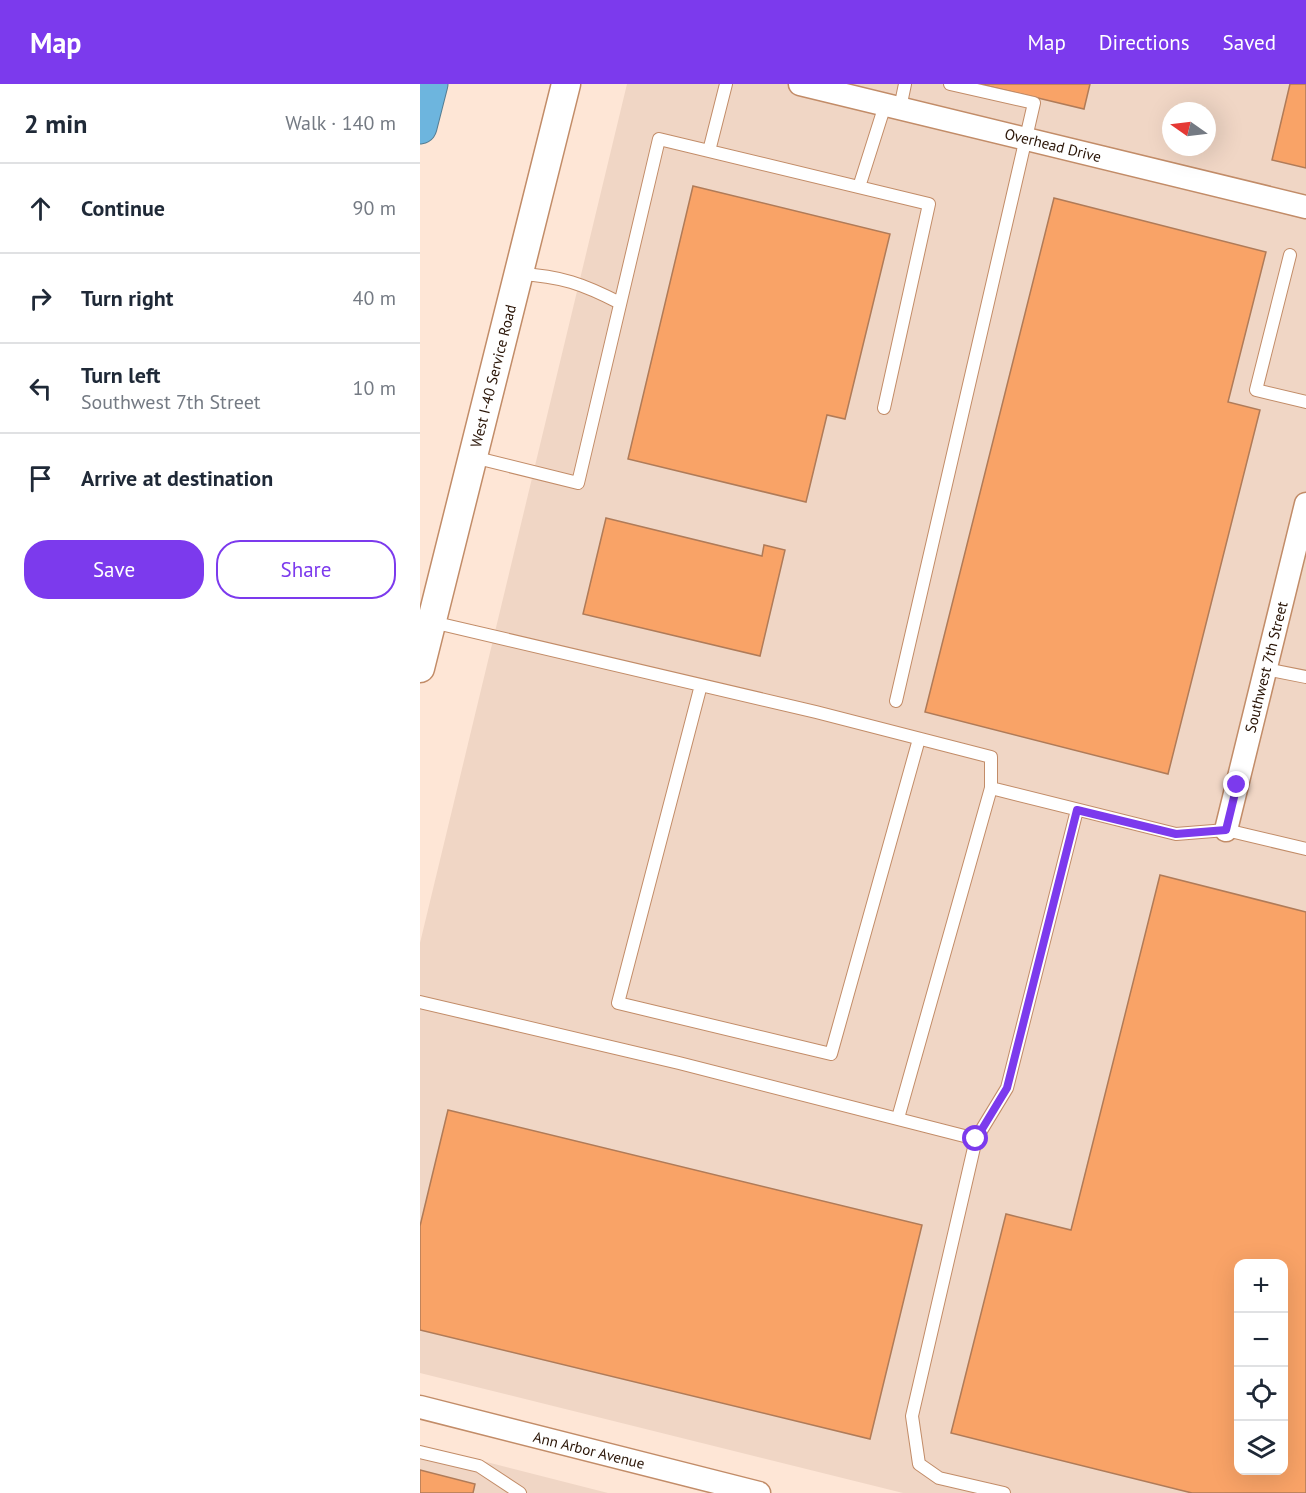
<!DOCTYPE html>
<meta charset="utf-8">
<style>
:root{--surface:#fff;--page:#f6f6f7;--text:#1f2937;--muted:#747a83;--line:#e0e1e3;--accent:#7c3aed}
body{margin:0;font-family:"PT Sans",sans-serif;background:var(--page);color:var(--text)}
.controls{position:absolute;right:18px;bottom:18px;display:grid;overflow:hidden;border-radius:12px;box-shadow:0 6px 24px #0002}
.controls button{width:54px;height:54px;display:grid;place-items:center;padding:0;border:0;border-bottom:2px solid var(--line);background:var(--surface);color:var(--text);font:30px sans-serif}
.compass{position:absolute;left:742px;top:18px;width:54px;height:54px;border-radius:50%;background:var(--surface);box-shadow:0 6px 24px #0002;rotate:284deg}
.stop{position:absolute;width:18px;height:18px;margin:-14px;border:4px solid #7c3aed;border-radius:50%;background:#fff}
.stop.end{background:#7c3aed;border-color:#fff;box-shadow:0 2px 6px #0008}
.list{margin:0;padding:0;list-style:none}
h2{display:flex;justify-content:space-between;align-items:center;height:78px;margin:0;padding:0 24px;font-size:26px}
h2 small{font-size:20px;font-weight:400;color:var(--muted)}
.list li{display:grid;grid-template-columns:39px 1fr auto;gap:18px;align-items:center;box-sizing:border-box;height:90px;padding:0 24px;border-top:2px solid var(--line)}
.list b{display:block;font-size:22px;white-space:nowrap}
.list p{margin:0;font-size:20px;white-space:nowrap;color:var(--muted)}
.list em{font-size:20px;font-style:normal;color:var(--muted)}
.actions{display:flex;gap:12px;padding:18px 24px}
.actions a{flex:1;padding:14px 0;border:2px solid var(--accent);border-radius:24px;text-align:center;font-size:21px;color:var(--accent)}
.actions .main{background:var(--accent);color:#fff}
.icon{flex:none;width:33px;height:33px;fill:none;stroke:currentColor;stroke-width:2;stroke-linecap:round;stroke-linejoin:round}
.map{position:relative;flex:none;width:886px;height:1409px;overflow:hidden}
header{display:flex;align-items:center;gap:36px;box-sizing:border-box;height:84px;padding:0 30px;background:var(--accent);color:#fff}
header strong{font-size:28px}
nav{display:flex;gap:33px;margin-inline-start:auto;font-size:21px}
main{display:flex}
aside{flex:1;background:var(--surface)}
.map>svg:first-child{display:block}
</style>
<header>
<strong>Map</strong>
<nav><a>Map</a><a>Directions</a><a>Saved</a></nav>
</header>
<main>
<aside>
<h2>2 min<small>Walk · 140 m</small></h2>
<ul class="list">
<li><svg class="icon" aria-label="ahead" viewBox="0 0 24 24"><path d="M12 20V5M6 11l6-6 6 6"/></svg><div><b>Continue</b></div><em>90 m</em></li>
<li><svg class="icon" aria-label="right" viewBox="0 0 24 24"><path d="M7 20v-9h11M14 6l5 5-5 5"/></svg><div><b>Turn right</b></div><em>40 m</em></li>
<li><svg class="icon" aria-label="left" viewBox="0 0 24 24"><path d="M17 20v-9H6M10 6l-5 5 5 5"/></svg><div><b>Turn left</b><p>Southwest 7th Street</p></div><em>10 m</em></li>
<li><svg class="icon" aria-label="arrive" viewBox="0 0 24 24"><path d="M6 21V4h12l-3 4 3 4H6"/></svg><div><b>Arrive at destination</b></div></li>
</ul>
<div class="actions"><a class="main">Save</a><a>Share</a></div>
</aside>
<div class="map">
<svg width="886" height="1409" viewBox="0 0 886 1409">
<rect width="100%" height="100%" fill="#fee6d6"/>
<!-- built -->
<path fill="#f0d6c5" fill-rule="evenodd" d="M 207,0 L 886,0 L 886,1409 L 483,1409 L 0,1289 L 0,859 ZM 751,27 L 787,27 L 787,63 L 751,63 ZM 818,1180 L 864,1180 L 864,1386 L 818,1386 Z
M 0,1361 L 188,1409 L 0,1409 Z"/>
<!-- building -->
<path fill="#f9a367" stroke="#b07b58" stroke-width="1.5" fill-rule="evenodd" d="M 559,0 L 670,0 L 664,25 Z
M 870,0 L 886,0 L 886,84 L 852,76 Z
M 273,102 L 470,150 L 425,335 L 407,331 L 386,418 L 208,375 Z
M 634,114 L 846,168 L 808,318 L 840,326 L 748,690 L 505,628 Z
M 186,434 L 342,472 L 344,461 L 365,466 L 340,572 L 163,530 Z
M 740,791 L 886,828 L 886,1409 L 772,1409 L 531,1349 L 586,1130 L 651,1146 ZM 818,1180 L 864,1180 L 864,1386 L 818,1386 Z
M 28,1026 L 502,1141 L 450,1355 L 0,1246 L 0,1142 Z
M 0,1386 L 55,1400 L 53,1409 L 0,1409 Z"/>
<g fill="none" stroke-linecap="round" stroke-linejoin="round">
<!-- service casing -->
<g stroke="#c28c68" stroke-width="14">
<path id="service" d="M 480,24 L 485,0
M 289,67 L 306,0
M 439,103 L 465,21
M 870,171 L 836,306 L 886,318
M 99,190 C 141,192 163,200 200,219
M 53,373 L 158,399 L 239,55 L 509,120 L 464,324
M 12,538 L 396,628 L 571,673 L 571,704 L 478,1034
M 845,585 L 886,593
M 281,601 L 198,919 L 411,970 L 499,655
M 476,617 L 614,19 L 530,0
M 571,704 L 756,750 L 806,746 L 886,765
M 0,918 L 259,979 L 556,1055 L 492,1332 L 499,1380 L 519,1394 L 584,1409
M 556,1055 L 587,1004 L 657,726
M 0,1368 L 59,1382 L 100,1409"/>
</g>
<!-- minor casing -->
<g stroke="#c28c68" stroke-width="25">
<path id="minor" d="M 380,0 L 886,123
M 806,746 L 886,420
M 0,1323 L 339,1409"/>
</g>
<!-- tertiary casing -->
<g stroke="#c28c68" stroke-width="31">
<path id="tertiary" d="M 0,584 L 146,0"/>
</g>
<!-- motorway casing -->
<g stroke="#557d92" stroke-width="35">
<path id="motorway" d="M 0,43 L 11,0"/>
</g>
<!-- service -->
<use href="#service" stroke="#fff" stroke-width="12"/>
<!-- minor -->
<use href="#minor" stroke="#fff" stroke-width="22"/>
<!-- tertiary -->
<use href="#tertiary" stroke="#fff" stroke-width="28"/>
<!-- motorway -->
<use href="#motorway" stroke="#6db5de" stroke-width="33"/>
</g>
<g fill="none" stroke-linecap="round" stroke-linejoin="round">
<!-- route -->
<path stroke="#7c3aed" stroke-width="8" d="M 556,1055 L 587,1004 L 657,726 L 756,750 L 806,746 L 817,701"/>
</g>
<g text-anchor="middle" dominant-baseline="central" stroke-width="4.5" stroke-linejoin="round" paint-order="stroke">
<!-- street labels -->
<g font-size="15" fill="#291406" stroke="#fff">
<text transform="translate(633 61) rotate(14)">Overhead Drive</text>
<text transform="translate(73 292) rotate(-76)">West I-40 Service Road</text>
<text transform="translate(846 583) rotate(-76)">Southwest 7th Street</text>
<text transform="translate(169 1366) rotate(14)">Ann Arbor Avenue</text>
</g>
</g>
</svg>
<div class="controls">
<button>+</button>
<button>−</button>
<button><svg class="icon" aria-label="locate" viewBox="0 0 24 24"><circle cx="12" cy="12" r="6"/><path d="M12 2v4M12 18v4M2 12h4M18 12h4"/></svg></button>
<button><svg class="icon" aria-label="layers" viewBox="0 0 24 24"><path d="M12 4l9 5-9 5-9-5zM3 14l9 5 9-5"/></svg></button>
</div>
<svg class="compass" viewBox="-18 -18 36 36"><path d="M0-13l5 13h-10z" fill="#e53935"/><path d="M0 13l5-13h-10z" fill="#747a83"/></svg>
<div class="stop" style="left:556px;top:1055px"></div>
<div class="stop end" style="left:817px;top:701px"></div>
</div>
</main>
